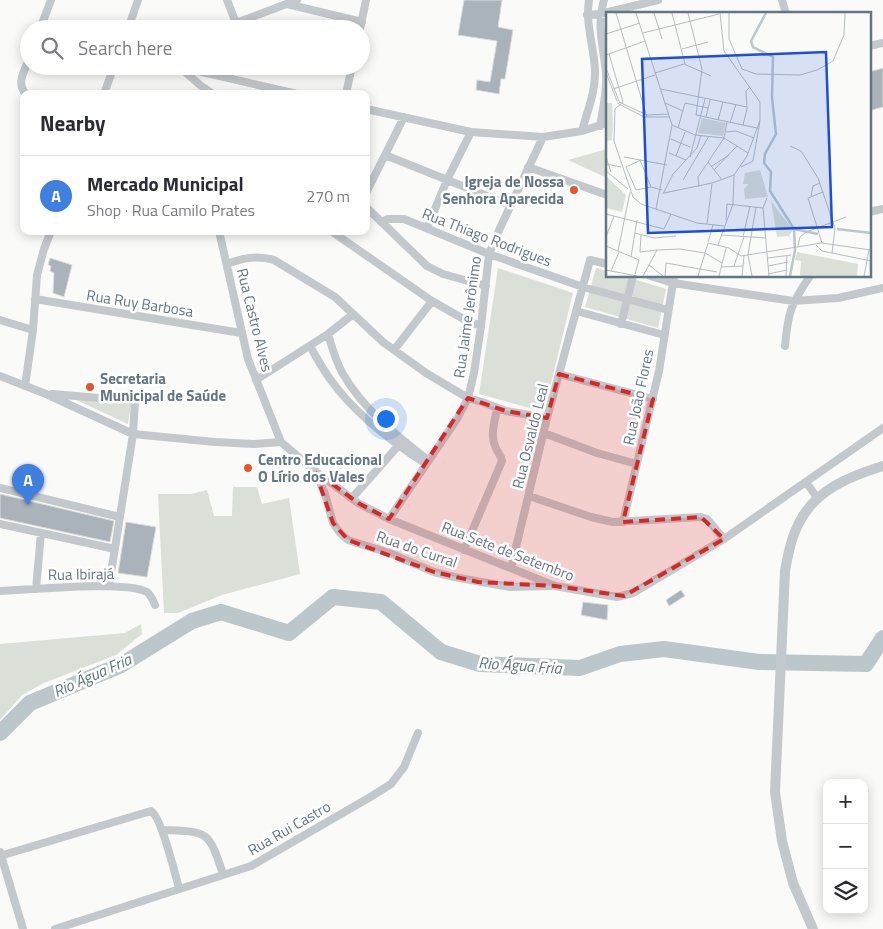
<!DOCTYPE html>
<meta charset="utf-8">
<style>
:root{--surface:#fff;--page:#f7f7f7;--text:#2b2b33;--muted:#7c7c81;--line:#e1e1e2;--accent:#0b8043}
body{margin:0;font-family:"Titillium Web",sans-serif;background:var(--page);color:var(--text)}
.controls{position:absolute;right:15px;bottom:15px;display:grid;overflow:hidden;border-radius:10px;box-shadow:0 2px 12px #0003}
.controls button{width:45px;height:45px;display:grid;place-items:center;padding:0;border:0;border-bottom:1px solid var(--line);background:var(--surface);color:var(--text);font:25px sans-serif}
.you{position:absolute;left:385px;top:418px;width:18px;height:18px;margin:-12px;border:4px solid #fff;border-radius:50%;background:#1a73e8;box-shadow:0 0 0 8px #1a73e833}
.badge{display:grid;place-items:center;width:32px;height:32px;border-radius:50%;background:var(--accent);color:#fff;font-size:16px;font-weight:700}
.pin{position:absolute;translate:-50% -41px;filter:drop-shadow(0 1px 2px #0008)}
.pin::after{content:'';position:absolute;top:26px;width:18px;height:15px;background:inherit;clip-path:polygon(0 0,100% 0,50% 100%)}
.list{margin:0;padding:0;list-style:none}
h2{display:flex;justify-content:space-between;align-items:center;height:65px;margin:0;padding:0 20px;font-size:21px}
h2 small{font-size:16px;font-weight:400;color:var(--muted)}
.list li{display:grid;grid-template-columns:32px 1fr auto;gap:15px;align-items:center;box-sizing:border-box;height:80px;padding:0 20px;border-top:1px solid var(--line)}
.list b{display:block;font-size:19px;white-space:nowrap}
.list p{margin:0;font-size:16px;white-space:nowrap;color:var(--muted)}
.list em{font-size:16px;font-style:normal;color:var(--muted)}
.icon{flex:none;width:28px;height:28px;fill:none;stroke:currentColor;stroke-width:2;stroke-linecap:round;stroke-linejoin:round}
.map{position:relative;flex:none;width:883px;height:929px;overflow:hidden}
.search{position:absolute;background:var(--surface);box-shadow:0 2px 12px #0003;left:20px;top:20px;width:350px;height:55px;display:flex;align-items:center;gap:12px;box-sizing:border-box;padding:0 18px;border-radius:28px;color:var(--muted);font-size:19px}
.panel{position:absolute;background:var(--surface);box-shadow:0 2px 12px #0003;left:20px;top:90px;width:350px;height:145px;border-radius:10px}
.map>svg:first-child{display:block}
</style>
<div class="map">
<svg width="883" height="929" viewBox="0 0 883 929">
<rect width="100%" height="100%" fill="#fafaf8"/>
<!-- green -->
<path fill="#dadfd7" d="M 607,149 L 607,178 L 568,160 Z
M 498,268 L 573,293 L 544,412 L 479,394 Z
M 596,268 L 607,271 L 607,276 L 624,276 L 666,289 L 658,328 L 585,307 Z
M 74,399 L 131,405 L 128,424 Z
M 233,487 L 257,487 L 262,504 L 289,498 L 300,574 L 222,595 L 178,613 L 164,613 L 158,494 L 191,494 L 207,490 L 214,516 L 232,516 Z
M 141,624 L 142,634 L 116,655 L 44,683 L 22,695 L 0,720 L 0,644 L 125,633 Z"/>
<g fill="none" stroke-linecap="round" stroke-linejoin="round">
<!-- river -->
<path stroke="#bbc7cb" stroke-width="16" d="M 0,733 L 30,703 L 121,665 L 192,621 L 221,612 L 289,633 L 333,597 L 381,602 L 441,652 L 480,664 L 580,668 L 620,654 L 664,649 L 759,662 L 866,664 L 883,638"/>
</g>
<!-- building -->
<path fill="#aab3b9" stroke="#dcdcda" d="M 464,0 L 502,0 L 498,27 L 513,30 L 505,79 L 501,79 L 499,94 L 476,90 L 477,80 L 490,82 L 497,41 L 458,35 Z
M 883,68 L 883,107 L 869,111 L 869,72 Z
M 50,258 L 72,265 L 64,297 L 53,293 L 54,273 L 50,271 L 51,266 L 48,265 Z
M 0,494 L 114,521 L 110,542 L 0,518 Z
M 126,522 L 156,527 L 147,577 L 118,573 Z
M 681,590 L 685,596 L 669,606 L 666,600 Z
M 583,602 L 608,605 L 607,620 L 581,615 Z"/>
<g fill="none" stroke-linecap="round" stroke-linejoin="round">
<!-- minor -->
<path stroke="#c3c8cc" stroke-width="8" d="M 227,0 L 236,23
M 782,0 L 786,14
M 287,4 L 362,22
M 587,15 L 600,14 L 658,0
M 40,29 L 51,0
M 128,29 L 138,0
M 234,29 L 236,23 L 297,0
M 360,29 L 366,0
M 869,46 L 883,43
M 176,66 L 297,94
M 183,70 L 200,85 L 213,94
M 26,94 C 16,84 24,71 29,60
M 104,94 L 114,66
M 346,94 L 352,66
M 366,109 L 471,132 L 543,137 L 582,131 L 607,123
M 600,126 C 603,109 607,92 606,74 C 604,48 596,27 604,0
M 582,131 C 587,112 596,91 595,70 C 594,46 585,24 589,0
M 385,155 L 510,205
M 528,167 L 607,195
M 366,193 L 404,117
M 366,207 L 427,266 L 443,274 L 486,286
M 869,212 L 883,209
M 381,222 L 388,219 L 404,219 L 489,254 L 583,287 L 668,310
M 427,228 L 447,180 L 471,132
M 219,231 L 248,359 L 281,442 L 315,471 L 358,503 L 389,519 L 555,586 L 617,597 L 633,593 L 724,539 L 883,428
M 331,231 L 432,301 L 467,321 L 481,326
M 227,264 C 243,258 257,255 274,260 L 335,297 L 383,342 L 426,373 L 468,398 L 482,402 L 506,411 L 547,418
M 650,276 L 673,283 L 793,301 L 838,298 L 883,288
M 35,299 L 241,333
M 576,311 L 664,335
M 0,320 L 33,330
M 621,324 L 633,276
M 328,334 C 332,348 336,362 343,374 C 363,409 397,436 428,460
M 310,346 C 316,357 322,368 330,379 C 355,414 390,441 426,464
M 785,346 C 788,312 791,304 810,276
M 394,350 L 432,301
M 559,374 L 653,399
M 0,376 L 46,394 L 133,434 L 215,442 L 254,444 L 281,442
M 256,380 L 328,334 L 352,315
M 25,386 L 33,330 L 37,275 L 44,249 L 51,231
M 52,394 L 135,401 L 133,434 L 109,586
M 544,433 L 597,453 L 637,464
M 315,471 L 325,494 L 333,523 L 340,533 L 348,540 L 389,553 L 434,572 L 454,577 L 510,587 L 551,586
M 806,482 L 818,499
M 0,488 L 120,517
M 529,496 L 591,517 L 613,522 L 701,517 L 707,519 L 724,539
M 352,498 L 398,446
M 389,519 L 457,419 L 468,398 L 474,373 L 481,326 L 489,254 L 500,228 L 543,137
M 623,522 L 659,371 L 674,276
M 0,524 L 115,549
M 464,550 L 502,461 C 501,455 497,452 495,446 C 490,435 495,420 497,409
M 511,568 L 547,418 L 590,260 L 607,264
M 36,589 L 41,533
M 0,591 C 28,590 126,580 147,592 C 151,595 153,600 155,605
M 162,830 C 208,832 208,829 223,874
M 0,852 L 23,929
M 0,856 L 151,811 C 161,816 175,874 179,888
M 55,929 L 251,866 L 372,796 L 391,784 L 404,767 L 418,733"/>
<!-- tertiary -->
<path stroke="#c3c8cc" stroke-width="10" d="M 813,929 L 793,883 L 782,841 L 775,792 L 785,571 C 788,555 791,538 799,523 C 815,490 850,476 883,466"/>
</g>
<!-- marked area -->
<path fill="#d62828" fill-opacity="0.2" stroke="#d62828" stroke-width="4" stroke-dasharray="10 6" stroke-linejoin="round" d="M 559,374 L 653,399 L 623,522 L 701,517 L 724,539 L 624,596 L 555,586 L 478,582 L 434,572 L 348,540 L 333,523 L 315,471 L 358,503 L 389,519 L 468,398 L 506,411 L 547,418 Z"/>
<!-- markers -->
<g fill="#e4572e" stroke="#fff" stroke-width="2">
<circle cx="574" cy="190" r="5"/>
<circle cx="90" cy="387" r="5"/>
<circle cx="248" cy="468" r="5"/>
</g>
<g text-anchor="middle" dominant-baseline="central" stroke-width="5" stroke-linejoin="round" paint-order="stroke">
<!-- poi labels -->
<g font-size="15" font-weight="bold" fill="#657683" stroke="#fff" text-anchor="start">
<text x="564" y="181" text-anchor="end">Igreja de Nossa<tspan x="564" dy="17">Senhora Aparecida</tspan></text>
<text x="100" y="378">Secretaria<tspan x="100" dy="17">Municipal de Saúde</tspan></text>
<text x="258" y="459">Centro Educacional<tspan x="258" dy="17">O Lírio dos Vales</tspan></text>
</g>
<!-- street labels -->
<g font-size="15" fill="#657683" stroke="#fff">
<text transform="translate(487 237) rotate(21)">Rua Thiago Rodrigues</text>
<text transform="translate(140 303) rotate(9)">Rua Ruy Barbosa</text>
<text transform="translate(467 317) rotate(-82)">Rua Jaime Jerônimo</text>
<text transform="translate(255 320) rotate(76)">Rua Castro Alves</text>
<text transform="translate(638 397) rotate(-78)">Rua João Flores</text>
<text transform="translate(530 436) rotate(-76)">Rua Osvaldo Leal</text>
<text transform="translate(417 549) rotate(19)">Rua do Curral</text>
<text transform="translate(508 551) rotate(21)">Rua Sete de Setembro</text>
<text transform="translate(81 574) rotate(-1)">Rua Ibirajá</text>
<text transform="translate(289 828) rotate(-30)">Rua Rui Castro</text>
</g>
<!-- water labels -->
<g font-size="16" font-style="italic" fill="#60757c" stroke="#fff">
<text transform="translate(520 665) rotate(4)">Rio Água Fria</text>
<text transform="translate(92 675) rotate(-24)">Rio Água Fria</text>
</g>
</g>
<!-- overview -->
<g transform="translate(606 12)">
<rect width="265" height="265" fill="#fafaf8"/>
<path d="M 0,91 L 6,91 L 7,112 L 6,128 L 0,129 ZM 96,106 L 120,111 L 117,124 L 92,121 ZM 154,158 L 162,185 L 139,187 L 138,177 L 143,172 L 137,172 L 139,161 ZM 0,164 L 20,183 L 16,200 L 0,196 ZM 165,189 L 187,218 L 183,224 L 185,229 L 182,224 L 171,225 ZM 191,240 L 252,252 L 251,264 L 194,264 L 195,249 L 189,248 Z" fill="#dadfd7"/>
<path fill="none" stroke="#bbc7cb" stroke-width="2.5" d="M 160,1 L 145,29 L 147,35 L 167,45 L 166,86 L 170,122 L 159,142 L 158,151 L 165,160 L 164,179 L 188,217 L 189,238 L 184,264M 188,217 L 212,222M 231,217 L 265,221"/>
<path fill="none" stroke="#b5bdc2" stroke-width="1" d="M 10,1 L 41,105M 30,1 L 66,113 L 50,197M 48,1 L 56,27M 66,1 L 79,52M 82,1 L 96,57 L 90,103 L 151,116M 123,1 L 123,27 L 136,57 L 150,62 L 194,63 L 211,58 L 227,49 L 238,23 L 239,1M 37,21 L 113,2M 0,22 L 34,11M 76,37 L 102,30M 3,42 L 17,90 L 9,97 L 8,129 L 27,185 L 35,192 L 91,211 L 118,214M 0,43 L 39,29M 0,56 L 13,89M 0,61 L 11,89M 49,61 L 78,52 L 105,64M 7,77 L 49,63M 55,77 L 141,95M 13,90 L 41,103 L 63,102M 11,91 L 38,105 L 64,105M 59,91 L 77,99M 100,105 L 104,88M 112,108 L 117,90M 124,111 L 130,92M 66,113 L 89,123 L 118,126 L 142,141M 137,113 L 141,97 L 140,79 L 144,75M 72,116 L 79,91 L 102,96M 120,120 L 130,119 L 148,126M 65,127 L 84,135M 184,134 L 195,139 L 212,166 L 229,216 L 226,241M 63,141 L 80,148M 70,144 L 79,120M 0,145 L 5,160M 18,145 L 61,153M 84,145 L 99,87M 34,148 L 45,175 L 56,178M 35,148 L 20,155 L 30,178 L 45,175M 102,150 L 116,168M 0,152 L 15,155M 106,154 L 123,143M 135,155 L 147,149 L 154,109M 108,158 L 131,134M 0,159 L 22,177M 77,168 L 103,124M 93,175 L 92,165 L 118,126 L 121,110M 58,181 L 106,171 L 128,163 L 141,144 L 154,108 L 154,90 L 118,39 L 114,1M 57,182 L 67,162 L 91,136 L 95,123M 205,184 L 207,174 L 214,171M 161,186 L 157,196 L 163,264M 0,202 L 58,217 L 65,202M 120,208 L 121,192 L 157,196M 101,212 L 106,172M 29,221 L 48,226 L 70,224M 35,223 L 34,240 L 51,238M 115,223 L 160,226M 0,225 L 8,204M 137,225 L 144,194M 102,230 L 107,213M 216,231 L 202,186 L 217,180M 112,233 L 127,192 L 128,163M 210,233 L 216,239 L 265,249M 0,234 L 33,248 L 29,262M 192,234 L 194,225 L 200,220 L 240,205M 12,239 L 24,180M 25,245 L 31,208M 162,246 L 185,243M 43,253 L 57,264M 128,254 L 138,225M 162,254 L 182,250M 115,255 L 137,254M 0,258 L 31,264M 5,259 L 13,240M 162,262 L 181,258M 37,264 L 51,238 L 74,237 L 99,241 L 102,231 L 123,236 L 135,244 L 216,231 L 265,238M 59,264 L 60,251 L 111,260M 92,264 L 99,241 L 116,251M 113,264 L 120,236M 136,264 L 138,244M 146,264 L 142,243 L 150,195M 180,264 L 181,243M 258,264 L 263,238"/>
<path fill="#1d4ed8" fill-opacity="0.15" stroke="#1d4ed8" stroke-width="2.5" d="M 220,40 L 226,215 L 42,221 L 36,47 Z"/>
<rect width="265" height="265" fill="none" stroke="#657683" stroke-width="2.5"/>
</g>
</svg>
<div class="controls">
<button>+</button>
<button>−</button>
<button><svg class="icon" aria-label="layers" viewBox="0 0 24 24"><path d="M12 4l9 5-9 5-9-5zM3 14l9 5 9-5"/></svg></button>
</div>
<div class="you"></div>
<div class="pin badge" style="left:28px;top:505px;background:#3f7fe0">A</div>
<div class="search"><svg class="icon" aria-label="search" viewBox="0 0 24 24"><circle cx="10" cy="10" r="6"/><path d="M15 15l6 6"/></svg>Search here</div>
<section class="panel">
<h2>Nearby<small></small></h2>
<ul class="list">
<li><span class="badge" style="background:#3f7fe0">A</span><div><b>Mercado Municipal</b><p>Shop · Rua Camilo Prates</p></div><em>270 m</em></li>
</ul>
</section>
</div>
